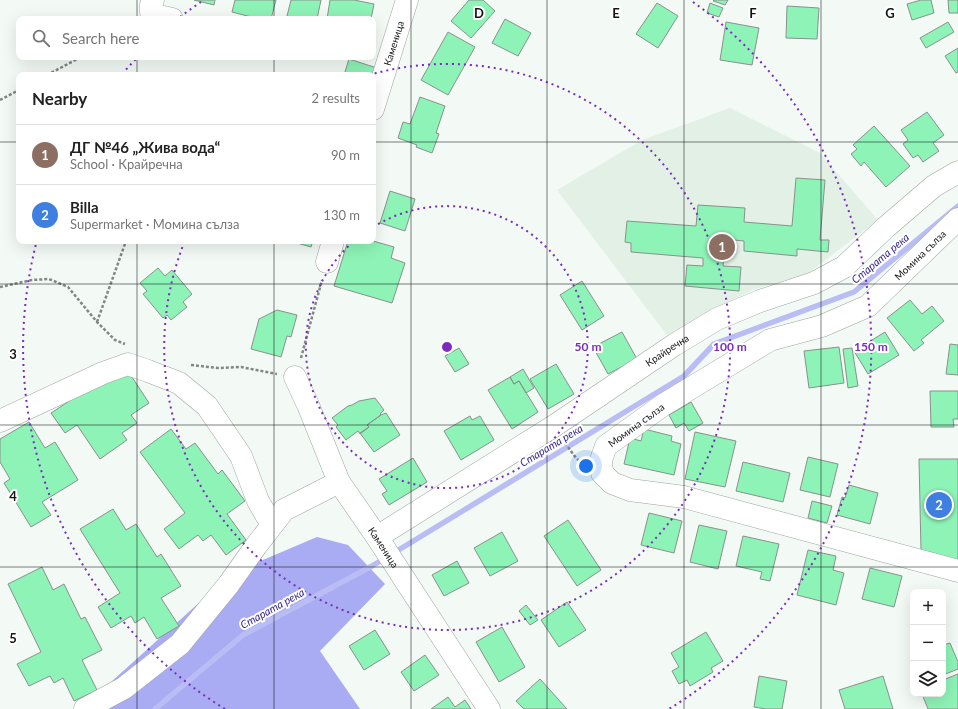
<!DOCTYPE html>
<meta charset="utf-8">
<style>
:root{--surface:#fff;--page:#f2f2f2;--text:#222;--muted:#767676;--line:#e0e0e0;--accent:#5245bc}
body{margin:0;font-family:Lato,sans-serif;background:var(--page);color:var(--text)}
.controls{position:absolute;right:12px;bottom:12px;display:grid;overflow:hidden;border-radius:8px;box-shadow:0 4px 16px #0002}
.controls button{width:36px;height:36px;display:grid;place-items:center;padding:0;border:0;border-bottom:1px solid var(--line);background:var(--surface);color:var(--text);font:20px sans-serif}
.you{position:absolute;left:586px;top:466px;width:14px;height:14px;margin:-10px;border:3px solid #fff;border-radius:50%;background:#1a73e8;box-shadow:0 0 0 6px #1a73e833}
.badge{display:grid;place-items:center;width:26px;height:26px;border-radius:50%;background:var(--accent);color:#fff;font-size:13px;font-weight:700}
.pin{position:absolute;translate:-50% -50%;border:2px solid #fff;box-shadow:0 1px 4px #0006}
.list{margin:0;padding:0;list-style:none}
h2{display:flex;justify-content:space-between;align-items:center;height:52px;margin:0;padding:0 16px;font-size:17px}
h2 small{font-size:13px;font-weight:400;color:var(--muted)}
.list li{display:grid;grid-template-columns:26px 1fr auto;gap:12px;align-items:center;box-sizing:border-box;height:60px;padding:0 16px;border-top:1px solid var(--line)}
.list b{display:block;font-size:15px;white-space:nowrap}
.list p{margin:0;font-size:13px;white-space:nowrap;color:var(--muted)}
.list em{font-size:13px;font-style:normal;color:var(--muted)}
.icon{flex:none;width:22px;height:22px;fill:none;stroke:currentColor;stroke-width:2;stroke-linecap:round;stroke-linejoin:round}
.map{position:relative;flex:none;width:958px;height:709px;overflow:hidden}
.search{position:absolute;background:var(--surface);box-shadow:0 4px 16px #0002;left:16px;top:16px;width:360px;height:44px;display:flex;align-items:center;gap:10px;box-sizing:border-box;padding:0 14px;border-radius:8px;color:var(--muted);font-size:15px}
.panel{position:absolute;background:var(--surface);box-shadow:0 4px 16px #0002;left:16px;top:72px;width:360px;height:172px;border-radius:8px}
.map>svg:first-child{display:block}
</style>
<div class="map">
<svg width="958" height="709" viewBox="0 0 958 709">
<rect width="100%" height="100%" fill="#f3faf5"/>
<!-- built -->
<path fill="#e2f0e6" d="M 730,108 L 820,153 L 878,220 L 807,274 L 752,290 L 717,308 L 669,338 L 557,190 L 642,140 Z"/>
<!-- forest -->
<path fill="#a9abf3" d="M 317,537 L 348,545 L 385,584 L 320,651 L 360,709 L 81,709 L 232,573 Z"/>
<g fill="none" stroke-linecap="round" stroke-linejoin="round">
<!-- stream -->
<path stroke="#babdf4" stroke-width="5.5" d="M 392,554 L 684,376 L 714,344 L 854,292 L 958,206
M 155,709 L 243,635 L 372,566 L 385,558"/>
</g>
<!-- building -->
<path fill="#8df3b6" stroke="#8a918c" d="M 194,0 L 215,0 L 214,5 Z
M 235,0 L 276,0 L 271,19 L 259,19 L 232,12 Z
M 291,0 L 321,0 L 317,19 L 300,19 L 287,16 Z
M 330,0 L 354,0 L 374,4 L 371,19 L 327,19 Z
M 469,0 L 483,0 L 495,11 L 471,38 L 451,21 Z
M 714,0 L 728,0 L 725,5 L 713,1 Z
M 921,0 L 931,0 L 934,13 L 912,20 L 907,4 Z
M 948,0 L 958,0 L 958,13 L 949,13 Z
M 657,3 L 678,16 L 658,48 L 636,34 Z
M 710,3 L 723,8 L 719,17 L 707,13 Z
M 787,6 L 819,8 L 817,39 L 786,38 Z
M 505,19 L 531,33 L 518,56 L 492,43 Z
M 726,22 L 759,28 L 752,65 L 720,60 Z
M 948,22 L 954,32 L 926,48 L 920,38 Z
M 448,32 L 475,47 L 448,95 L 421,80 Z
M 958,48 L 958,72 L 956,73 L 945,56 Z
M 349,59 L 377,68 L 373,75 L 344,75 Z
M 420,97 L 445,106 L 436,133 L 439,134 L 432,153 L 416,147 L 417,145 L 398,138 L 403,122 L 410,124 Z
M 927,112 L 944,135 L 933,143 L 939,151 L 923,162 L 918,155 L 913,158 L 903,144 L 908,140 L 901,130 Z
M 874,126 L 910,166 L 886,187 L 864,162 L 861,166 L 851,154 L 857,149 L 853,145 Z
M 796,178 L 825,180 L 820,240 L 829,240 L 828,252 L 797,249 L 797,256 L 744,251 L 744,241 L 725,239 L 723,266 L 741,267 L 739,291 L 685,286 L 687,265 L 703,266 L 703,258 L 631,252 L 631,243 L 625,242 L 627,221 L 696,226 L 698,205 L 745,208 L 744,222 L 792,226 Z
M 390,191 L 415,199 L 405,231 L 380,223 Z
M 290,241 L 313,241 L 311,247 Z
M 348,241 L 373,241 L 394,247 L 391,258 L 405,263 L 392,303 L 334,286 Z
M 158,268 L 165,276 L 172,270 L 192,294 L 183,302 L 187,307 L 171,320 L 167,315 L 163,318 L 143,294 L 147,291 L 140,283 Z
M 582,281 L 604,316 L 582,330 L 560,295 Z
M 910,300 L 922,314 L 932,306 L 944,321 L 921,340 L 924,343 L 914,351 L 887,318 Z
M 277,310 L 297,315 L 291,337 L 287,336 L 281,357 L 251,349 L 259,319 Z
M 622,332 L 637,359 L 608,374 L 593,347 Z
M 885,332 L 899,355 L 868,374 L 854,351 Z
M 950,344 L 958,345 L 958,375 L 946,374 Z
M 839,347 L 844,383 L 809,388 L 804,351 Z
M 459,348 L 469,364 L 455,372 L 445,356 Z
M 852,348 L 858,386 L 848,388 L 843,349 Z
M 556,364 L 574,394 L 548,409 L 530,379 Z
M 523,369 L 534,388 L 526,393 L 519,381 L 514,384 L 510,377 Z
M 128,371 L 149,403 L 131,415 L 137,423 L 122,433 L 127,440 L 100,459 L 77,425 L 65,433 L 51,413 L 112,373 Z
M 510,377 L 514,384 L 519,381 L 538,412 L 512,429 L 488,390 Z
M 930,391 L 958,391 L 958,419 L 953,419 L 954,427 L 931,427 Z
M 375,398 L 384,410 L 380,414 L 381,415 L 367,425 L 369,427 L 360,434 L 358,431 L 346,440 L 336,427 L 338,425 L 332,418 L 348,406 L 352,405 L 359,401 Z
M 691,402 L 703,423 L 689,431 L 684,423 L 676,428 L 669,415 Z
M 386,413 L 400,435 L 374,452 L 360,433 L 369,427 L 367,425 L 381,415 Z
M 470,416 L 472,420 L 480,416 L 494,440 L 461,460 L 444,431 Z
M 29,422 L 45,448 L 55,442 L 78,480 L 42,502 L 51,515 L 31,527 L 4,483 L 10,479 L 0,462 L 0,439 Z
M 171,429 L 186,449 L 195,443 L 218,474 L 222,470 L 245,501 L 227,514 L 246,540 L 226,555 L 211,535 L 203,541 L 198,535 L 179,549 L 164,529 L 185,513 L 140,452 Z
M 644,429 L 672,436 L 671,441 L 681,444 L 674,475 L 624,464 L 630,438 L 641,441 Z
M 695,432 L 736,441 L 725,487 L 685,479 Z
M 808,457 L 838,464 L 830,497 L 800,490 Z
M 413,458 L 427,482 L 389,505 L 382,494 L 387,491 L 379,479 Z
M 919,459 L 958,459 L 958,560 L 921,551 Z
M 743,462 L 790,473 L 783,502 L 736,491 Z
M 849,485 L 878,493 L 870,524 L 837,515 L 842,497 L 845,498 Z
M 812,501 L 832,506 L 827,523 L 808,518 Z
M 113,509 L 126,530 L 136,524 L 157,557 L 161,554 L 181,586 L 161,598 L 179,626 L 157,639 L 144,617 L 135,623 L 131,616 L 111,628 L 98,607 L 120,593 L 80,529 Z
M 649,513 L 682,521 L 674,553 L 641,545 Z
M 568,520 L 601,570 L 577,586 L 544,536 Z
M 699,525 L 727,531 L 718,569 L 690,562 Z
M 502,532 L 518,561 L 490,576 L 474,548 Z
M 743,536 L 779,544 L 770,581 L 760,579 L 762,572 L 736,566 Z
M 808,550 L 836,556 L 833,570 L 844,573 L 836,605 L 797,595 Z
M 457,561 L 469,583 L 444,596 L 432,575 Z
M 42,567 L 53,590 L 64,584 L 81,619 L 85,617 L 102,650 L 82,660 L 97,690 L 74,701 L 63,678 L 54,683 L 50,676 L 29,686 L 17,664 L 41,652 L 8,584 Z
M 870,568 L 902,576 L 894,607 L 862,599 Z
M 567,602 L 586,630 L 559,647 L 541,620 Z
M 526,605 L 538,620 L 530,625 L 519,611 Z
M 502,627 L 525,667 L 499,682 L 476,642 Z
M 375,630 L 390,654 L 364,670 L 349,646 Z
M 706,632 L 723,661 L 711,668 L 713,672 L 690,686 L 687,680 L 679,684 L 672,671 L 679,667 L 671,653 Z
M 950,643 L 958,662 L 958,669 L 943,675 L 943,645 Z
M 425,655 L 439,675 L 414,691 L 401,672 Z
M 958,674 L 958,709 L 928,709 L 922,694 L 943,694 L 943,680 Z
M 759,676 L 787,681 L 782,709 L 766,709 L 754,707 Z
M 883,676 L 893,709 L 845,709 L 839,690 Z
M 540,679 L 567,709 L 524,709 L 516,701 Z
M 448,697 L 455,707 L 465,700 L 471,709 L 431,709 Z"/>
<g fill="none" stroke-linecap="round" stroke-linejoin="round">
<!-- minor casing -->
<g stroke="#9fa5a1" stroke-width="23">
<g id="minor">
<path d="M 153,0 L 151,5 L 151,12 L 159,16 L 172,19"/>
<path id="s1" d="M 373,109 L 407,0"/>
<path d="M 958,219 L 868,306 L 822,326 L 770,340 L 663,405 L 606,446 L 601,460 L 602,473 L 612,483 L 630,490 L 684,497 L 958,571"/>
<path d="M 327,262 L 333,241"/>
<path id="s2" d="M 295,377 L 308,405 L 339,482 L 377,537 L 487,706 L 489,709"/>
<path d="M 0,421 L 103,373 L 128,364 L 148,371 L 179,383 L 207,406 L 241,456 L 258,501 L 272,525"/>
<path id="s3" d="M 377,537 L 554,426 L 674,345 L 717,319 L 760,301 L 814,283 L 844,267 L 885,228 L 934,186 L 958,172"/>
<path d="M 85,709 L 124,688 L 180,644 L 229,584 L 256,546 L 284,510 L 339,482"/>
</g>
</g>
<!-- path -->
<path stroke="#828784" stroke-width="2.5" stroke-dasharray="3 2" stroke-linecap="butt" d="M 47,75 L 81,57
M 0,100 L 19,90
M 0,287 L 32,280 L 49,279 L 68,287 L 97,322 L 115,340 L 125,344
M 97,322 L 126,241
M 301,358 L 322,280
M 191,365 L 218,368 L 241,367 L 277,374
M 565,443 L 576,458 L 581,462"/>
<!-- minor -->
<use href="#minor" stroke="#fff" stroke-width="22"/>
</g>
<!-- grid -->
<path fill="none" stroke="#141615" stroke-width="1" stroke-opacity="0.55" d="M 137,0 L 137,19M 274,0 L 274,19M 411,0 L 411,709M 547,0 L 547,709M 684,0 L 684,709M 821,0 L 821,709M 137,57 L 137,75M 274,57 L 274,75M 0,142 L 19,142M 373,142 L 958,142M 137,241 L 137,709M 274,241 L 274,709M 0,284 L 958,284M 0,425 L 958,425M 0,567 L 958,567"/>
<!-- distance rings -->
<g fill="none" stroke="#7b2cbf" stroke-width="2" stroke-dasharray="2 4">
<path d="M373 227A141 141 0 1 1 354 241"/>
<path d="M369 75A283 283 0 1 1 184 243"/>
<path d="M225 709A424 424 0 0 1 36 244M122 74A424 424 0 0 1 137 58M180 17A424 424 0 0 1 201 2M693 2A424 424 0 0 1 669 709"/>
</g>
<g text-anchor="middle" dominant-baseline="central" stroke-width="4" stroke-linejoin="round" paint-order="stroke">
<!-- street labels -->
<g font-size="10" fill="#141615" stroke="#fff">
<text stroke="none"><textPath href="#s1" startOffset="69">Каменица</textPath></text>
<text transform="translate(920 255) rotate(-44)">Момина сълза</text>
<text stroke="none"><textPath href="#s3" startOffset="345">Крайречна</textPath></text>
<text transform="translate(636 425) rotate(-36)">Момина сълза</text>
<text stroke="none"><textPath href="#s2" startOffset="193">Каменица</textPath></text>
</g>
<!-- water labels -->
<g font-size="11" font-style="italic" fill="#3a2a90" stroke="#fff">
<text transform="translate(880 258) rotate(-40)">Старата река</text>
<text transform="translate(551 445) rotate(-31)">Старата река</text>
<text transform="translate(272 608) rotate(-29)">Старата река</text>
</g>
</g>
<g font-size="13" text-anchor="middle" font-weight="bold" fill="#141615" stroke="#fff" stroke-width="4" stroke-linejoin="round" paint-order="stroke">
<text x="479" y="18">D</text>
<text x="616" y="18">E</text>
<text x="753" y="18">F</text>
<text x="890" y="18">G</text>
<text x="13" y="359">3</text>
<text x="13" y="501">4</text>
<text x="13" y="643">5</text>
</g>
<circle cx="447" cy="347" r="6" fill="#7b2cbf" stroke="#fff" stroke-width="2"/>
<g font-size="12" text-anchor="middle" font-weight="bold" fill="#7b2cbf" stroke="#fff" stroke-width="4" stroke-linejoin="round" paint-order="stroke">
<text x="588" y="351">50 m</text>
<text x="730" y="351">100 m</text>
<text x="871" y="351">150 m</text>
</g>
</svg>
<div class="controls">
<button>+</button>
<button>−</button>
<button><svg class="icon" aria-label="layers" viewBox="0 0 24 24"><path d="M12 4l9 5-9 5-9-5zM3 14l9 5 9-5"/></svg></button>
</div>
<div class="you"></div>
<div class="pin badge" style="left:722px;top:247px;background:#8d6e63">1</div>
<div class="pin badge" style="left:939px;top:505px;background:#3f7fe0">2</div>
<div class="search"><svg class="icon" aria-label="search" viewBox="0 0 24 24"><circle cx="10" cy="10" r="6"/><path d="M15 15l6 6"/></svg>Search here</div>
<section class="panel">
<h2>Nearby<small>2 results</small></h2>
<ul class="list">
<li><span class="badge" style="background:#8d6e63">1</span><div><b>ДГ №46 „Жива вода“</b><p>School · Крайречна</p></div><em>90 m</em></li>
<li><span class="badge" style="background:#3f7fe0">2</span><div><b>Billa</b><p>Supermarket · Момина сълза</p></div><em>130 m</em></li>
</ul>
</section>
</div>
